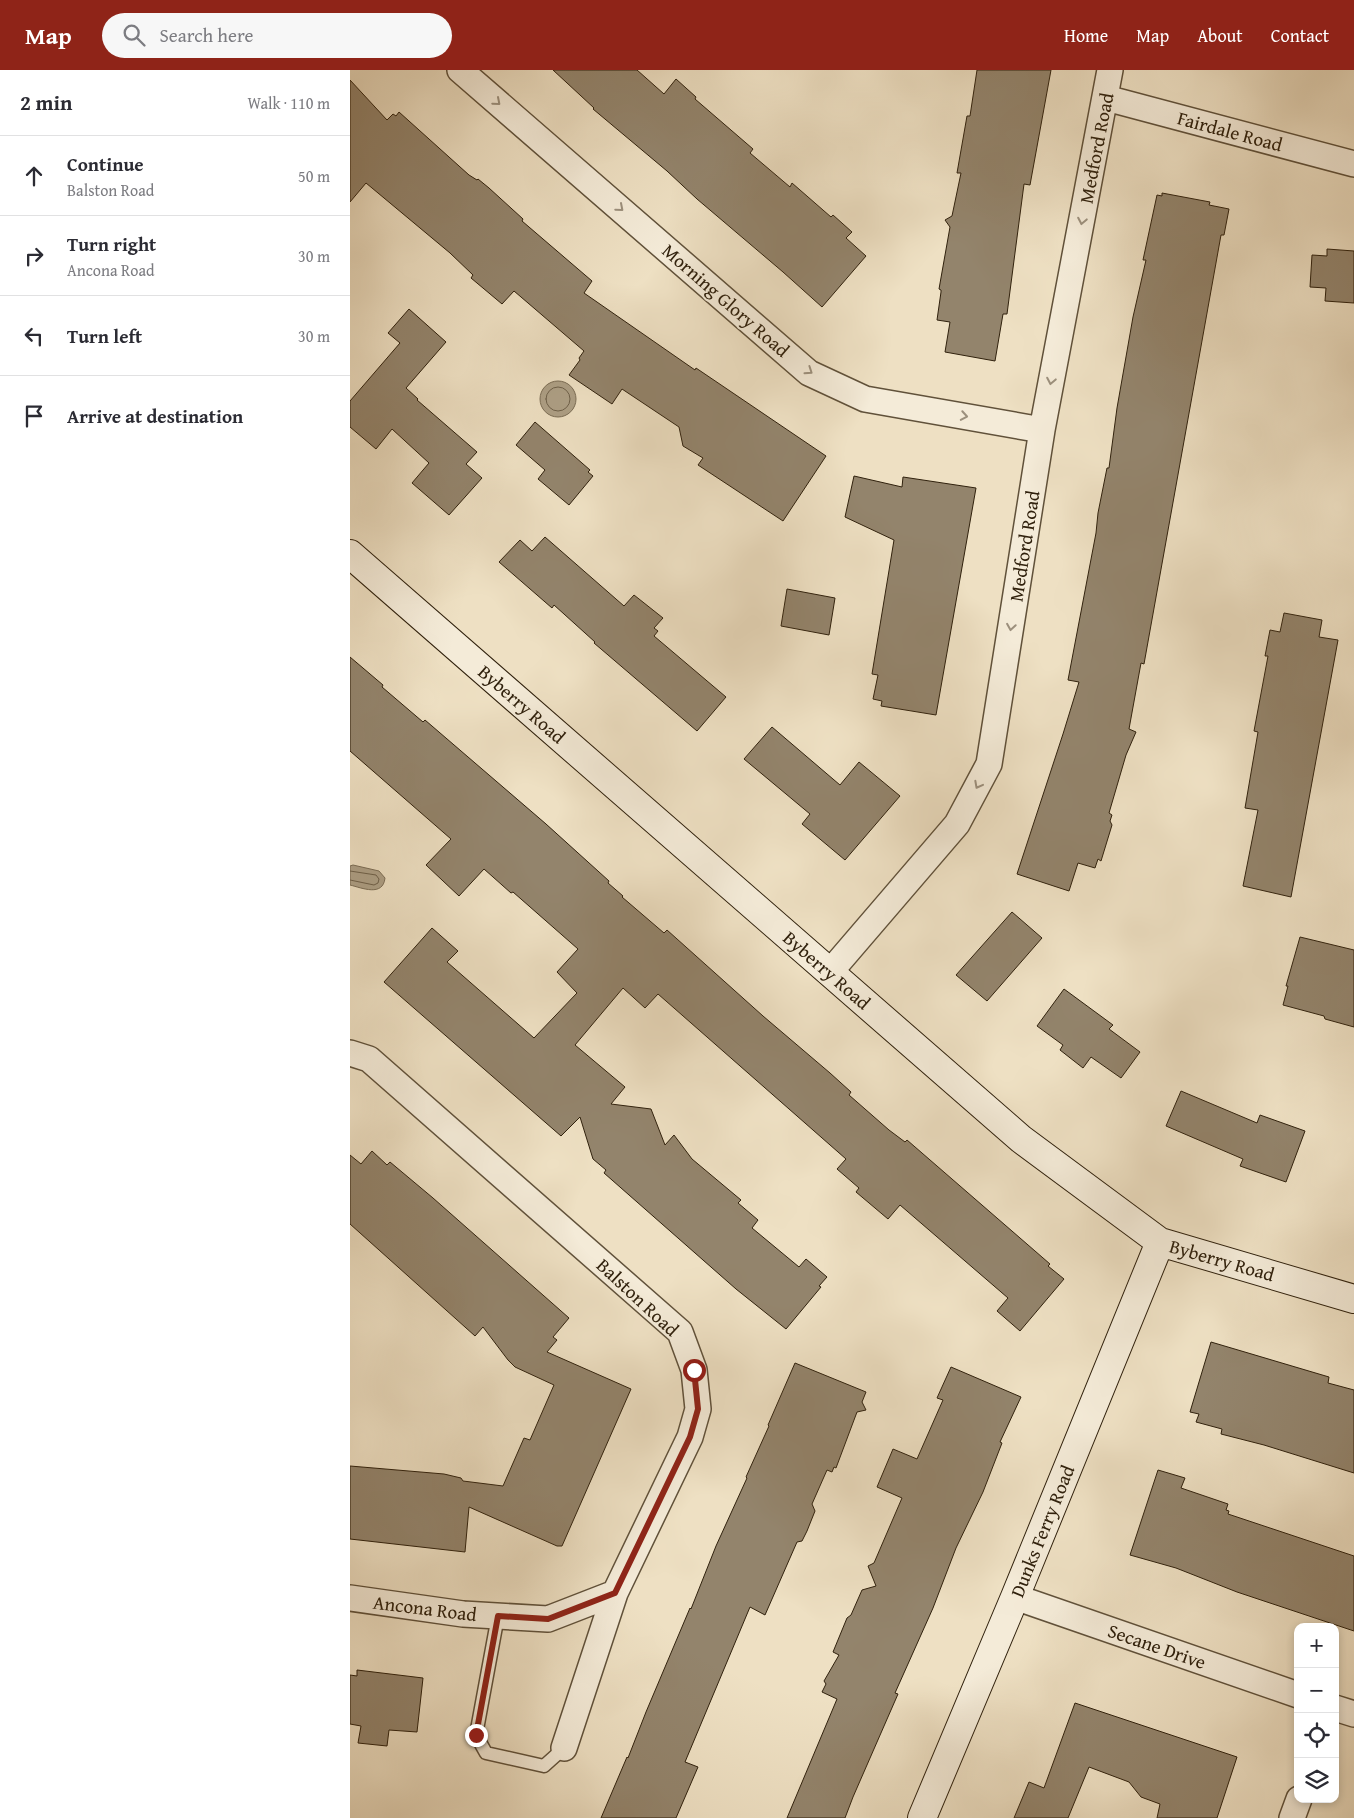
<!DOCTYPE html>
<meta charset="utf-8">
<style>
:root{--surface:#fff;--page:#f7f7f7;--text:#2b2b33;--muted:#7c7c81;--line:#e1e1e2;--accent:#8f2418}
body{margin:0;font-family:"Gentium Book Plus",serif;background:var(--page);color:var(--text)}
.controls{position:absolute;right:15px;bottom:15px;display:grid;overflow:hidden;border-radius:10px;box-shadow:0 2px 8px #0003}
.controls button{width:45px;height:45px;display:grid;place-items:center;padding:0;border:0;border-bottom:1px solid var(--line);background:var(--surface);color:var(--text);font:25px sans-serif}
.stop{position:absolute;width:15px;height:15px;margin:-11px;border:4px solid #8f2418;border-radius:50%;background:#fff}
.stop.end{background:#8f2418;border-color:#fff;box-shadow:0 1px 5px #0008}
.list{margin:0;padding:0;list-style:none}
h2{display:flex;justify-content:space-between;align-items:center;height:65px;margin:0;padding:0 20px;font-size:21px}
h2 small{font-size:16px;font-weight:400;color:var(--muted)}
.list li{display:grid;grid-template-columns:32px 1fr auto;gap:15px;align-items:center;box-sizing:border-box;height:80px;padding:0 20px;border-top:1px solid var(--line)}
.list b{display:block;font-size:19px;white-space:nowrap}
.list p{margin:0;font-size:16px;white-space:nowrap;color:var(--muted)}
.list em{font-size:16px;font-style:normal;color:var(--muted)}
.icon{flex:none;width:28px;height:28px;fill:none;stroke:currentColor;stroke-width:2;stroke-linecap:round;stroke-linejoin:round}
.map{position:relative;flex:none;width:1004px;height:1748px;overflow:hidden}
header{display:flex;align-items:center;gap:30px;box-sizing:border-box;height:70px;padding:0 25px;background:var(--accent);color:#fff}
header strong{font-size:24px}
nav{display:flex;gap:28px;margin-inline-start:auto;font-size:18px}
.search{width:350px;height:45px;background:var(--page);display:flex;align-items:center;gap:12px;box-sizing:border-box;padding:0 18px;border-radius:28px;color:var(--muted);font-size:19px}
main{display:flex}
aside{flex:1;background:var(--surface)}
.map>svg:first-child{display:block}
</style>
<header>
<strong>Map</strong>
<div class="search"><svg class="icon" aria-label="search" viewBox="0 0 24 24"><circle cx="10" cy="10" r="6"/><path d="M15 15l6 6"/></svg>Search here</div>
<nav><a>Home</a><a>Map</a><a>About</a><a>Contact</a></nav>
</header>
<main>
<aside>
<h2>2 min<small>Walk · 110 m</small></h2>
<ul class="list">
<li><svg class="icon" aria-label="ahead" viewBox="0 0 24 24"><path d="M12 20V5M6 11l6-6 6 6"/></svg><div><b>Continue</b><p>Balston Road</p></div><em>50 m</em></li>
<li><svg class="icon" aria-label="right" viewBox="0 0 24 24"><path d="M7 20v-9h11M14 6l5 5-5 5"/></svg><div><b>Turn right</b><p>Ancona Road</p></div><em>30 m</em></li>
<li><svg class="icon" aria-label="left" viewBox="0 0 24 24"><path d="M17 20v-9H6M10 6l-5 5 5 5"/></svg><div><b>Turn left</b></div><em>30 m</em></li>
<li><svg class="icon" aria-label="arrive" viewBox="0 0 24 24"><path d="M6 21V4h12l-3 4 3 4H6"/></svg><div><b>Arrive at destination</b></div></li>
</ul>
</aside>
<div class="map">
<svg width="1004" height="1748" viewBox="0 0 1004 1748">
<rect width="100%" height="100%" fill="#eee0c3"/>
<filter id="stains"><feTurbulence type="fractalNoise" baseFrequency=".004" numOctaves="4"/><feColorMatrix values="0 0 0 0 .2 0 0 0 0 .09 0 0 0 0 .02 0 0 0 .5 -.17"/></filter>
<radialGradient id="worn" r=".72"><stop offset=".6" stop-color="#630" stop-opacity="0"/><stop offset="1" stop-color="#630" stop-opacity=".3"/></radialGradient>
<!-- water -->
<path fill="#ad9f85" stroke="#7b6d55" d="M190 329a18 18 0 1 1 36 0a18 18 0 1 1-36 0Z
M 3,795 L 29,801 L 35,808 C 33,827 12,818 0,815 L 0,796 Z"/>
<g fill="none" stroke-linecap="round" stroke-linejoin="round">
<!-- shore -->
<path stroke="#6e6049" stroke-width="1" d="M196 329a12 12 0 1 1 24 0a12 12 0 1 1-24 0Z
M 0,801 L 26,805 L 29,809 L 28,813 L 24,815 L 0,810"/>
</g>
<!-- building -->
<path fill="#93846c" stroke="#30210d" d="M 203,0 L 287,0 L 314,24 L 326,9 L 346,27 L 345,29 L 403,79 L 400,83 L 440,117 L 442,113 L 481,147 L 483,145 L 502,162 L 496,168 L 516,186 L 472,237 L 433,202 L 347,129 L 317,101 L 243,39 L 244,38 Z
M 627,0 L 701,0 L 680,115 L 674,114 L 657,244 L 653,244 L 645,291 L 595,282 L 600,252 L 587,250 L 591,222 L 591,220 L 589,219 L 600,157 L 595,150 L 602,146 L 611,103 L 607,103 L 617,46 L 620,46 Z
M 0,10 L 37,50 L 43,44 L 46,46 L 49,42 L 119,105 L 127,110 L 128,109 L 139,118 L 173,149 L 172,151 L 242,211 L 234,223 L 345,300 L 346,298 L 476,386 L 433,451 L 348,395 L 353,388 L 333,376 L 329,357 L 272,319 L 262,334 L 219,305 L 230,290 L 229,288 L 234,281 L 164,221 L 152,234 L 121,208 L 123,205 L 100,183 L 16,113 L 0,132 Z
M 812,123 L 860,132 L 859,135 L 879,139 L 874,165 L 871,165 L 794,594 L 791,593 L 779,659 L 786,662 L 776,685 L 759,743 L 762,745 L 760,751 L 762,755 L 751,791 L 748,789 L 745,798 L 728,793 L 719,821 L 667,804 L 713,664 L 729,612 L 718,610 L 746,463 L 748,443 L 757,398 L 759,398 L 767,338 L 783,247 L 796,190 L 793,190 L 807,125 L 812,126 Z
M 977,179 L 1004,181 L 1004,233 L 975,231 L 976,218 L 960,217 L 962,185 L 977,186 Z
M 59,239 L 96,272 L 56,318 L 68,329 L 67,330 L 127,382 L 116,394 L 132,408 L 99,445 L 62,413 L 79,393 L 42,359 L 26,379 L 0,357 L 0,331 L 50,273 L 38,263 Z
M 185,352 L 240,400 L 238,402 L 243,406 L 219,435 L 188,409 L 195,400 L 166,375 Z
M 504,406 L 552,417 L 553,407 L 626,418 L 586,645 L 531,636 L 532,631 L 523,629 L 528,605 L 522,604 L 544,470 L 495,447 Z
M 195,467 L 274,536 L 284,525 L 313,548 L 304,558 L 308,561 L 304,566 L 376,627 L 347,661 L 244,573 L 245,572 L 204,535 L 202,538 L 149,492 L 170,470 L 182,481 Z
M 437,519 L 485,528 L 479,565 L 431,556 Z
M 934,543 L 972,550 L 969,567 L 988,570 L 941,827 L 893,816 L 908,740 L 895,738 L 908,662 L 904,661 L 918,586 L 915,586 L 920,560 L 930,562 Z
M 0,587 L 33,615 L 32,617 L 73,652 L 75,650 L 196,754 L 259,811 L 258,813 L 273,826 L 272,827 L 314,863 L 317,860 L 413,946 L 480,1003 L 501,1022 L 499,1025 L 539,1060 L 555,1072 L 557,1070 L 700,1194 L 698,1196 L 714,1209 L 670,1261 L 647,1241 L 658,1228 L 550,1135 L 538,1149 L 506,1122 L 509,1118 L 487,1099 L 496,1089 L 308,924 L 295,938 L 273,918 L 225,975 L 275,1017 L 261,1034 L 301,1039 L 315,1075 L 324,1065 L 342,1089 L 391,1130 L 388,1133 L 408,1150 L 402,1158 L 449,1197 L 456,1189 L 477,1207 L 469,1216 L 471,1217 L 436,1259 L 386,1219 L 254,1103 L 256,1100 L 243,1089 L 230,1047 L 211,1066 L 34,912 L 82,858 L 108,881 L 97,892 L 184,968 L 227,923 L 207,902 L 228,879 L 163,822 L 161,823 L 134,799 L 109,826 L 76,795 L 101,769 L 0,681 Z
M 422,657 L 490,715 L 509,692 L 550,726 L 495,790 L 452,754 L 460,744 L 394,689 Z
M 662,842 L 692,868 L 637,931 L 606,905 Z
M 950,867 L 1004,880 L 1004,957 L 975,949 L 974,946 L 933,935 L 938,916 L 936,916 Z
M 714,919 L 763,955 L 759,959 L 790,982 L 771,1008 L 741,987 L 733,998 L 710,980 L 713,975 L 687,956 Z
M 831,1021 L 907,1053 L 910,1045 L 955,1061 L 936,1112 L 890,1096 L 893,1089 L 816,1056 Z
M 22,1081 L 37,1095 L 40,1092 L 83,1128 L 219,1248 L 203,1267 L 207,1270 L 197,1282 L 281,1319 L 212,1476 L 207,1476 L 119,1437 L 115,1482 L 0,1469 L 0,1396 L 94,1404 L 111,1408 L 113,1411 L 153,1416 L 174,1368 L 180,1370 L 204,1315 L 165,1297 L 158,1290 L 133,1257 L 125,1266 L 0,1154 L 0,1085 L 11,1094 Z
M 861,1272 L 979,1307 L 978,1313 L 1004,1320 L 1004,1403 L 914,1375 L 871,1364 L 872,1359 L 846,1352 L 849,1344 L 840,1342 Z
M 445,1293 L 516,1322 L 512,1332 L 516,1340 L 507,1342 L 486,1398 L 484,1397 L 482,1402 L 477,1400 L 462,1434 L 465,1441 L 457,1461 L 452,1471 L 447,1472 L 415,1545 L 400,1537 L 335,1692 L 348,1697 L 326,1748 L 251,1748 L 277,1687 L 278,1688 L 296,1642 L 340,1538 L 341,1539 L 366,1476 L 397,1408 L 396,1407 L 419,1356 L 418,1355 Z
M 601,1297 L 671,1327 L 650,1372 L 652,1373 L 633,1422 L 606,1478 L 583,1538 L 545,1623 L 548,1624 L 503,1727 L 495,1748 L 437,1748 L 487,1629 L 472,1622 L 476,1614 L 474,1611 L 489,1585 L 483,1582 L 497,1548 L 501,1545 L 512,1520 L 526,1516 L 518,1496 L 524,1493 L 552,1428 L 527,1417 L 543,1379 L 567,1389 L 593,1330 L 587,1328 Z
M 808,1400 L 835,1408 L 831,1418 L 878,1434 L 876,1440 L 879,1441 L 878,1444 L 1004,1486 L 1004,1561 L 887,1522 L 826,1498 L 780,1485 Z
M 7,1600 L 73,1608 L 67,1662 L 39,1660 L 37,1676 L 8,1673 L 11,1656 L 0,1654 L 0,1605 L 7,1606 Z
M 725,1633 L 887,1687 L 867,1748 L 807,1748 L 810,1734 L 791,1727 L 779,1712 L 739,1697 L 718,1748 L 664,1748 L 679,1712 L 694,1718 Z"/>
<g fill="none" stroke-linecap="round" stroke-linejoin="round">
<!-- lane casing -->
<g stroke="#60513a" stroke-width="15">
<path id="lane" d="M 148,1546 L 126,1665 L 136,1683 L 194,1696 L 214,1678"/>
</g>
<!-- street casing -->
<g stroke="#60513a" stroke-width="28">
<path id="street" d="M 110,0 L 459,303 L 515,329 L 692,360
M 756,28 L 1004,94
M 480,902 L 607,754 L 639,694 L 692,360 L 760,0
M 0,983 L 19,989 L 330,1262 L 344,1300 L 348,1339 L 340,1367 L 265,1523 L 214,1678
M 665,1527 L 948,1625
M 0,1528 L 113,1544 L 198,1549 L 265,1523
M 985,1638 L 1004,1644
M 942,1748 L 949,1729"/>
</g>
<!-- secondary casing -->
<g stroke="#30210d" stroke-width="30">
<path id="secondary" d="M 0,484 L 671,1069 L 810,1172 L 1004,1229
M 572,1748 L 665,1527 L 810,1172"/>
</g>
<!-- lane -->
<use href="#lane" stroke="#f4ebd8" stroke-width="12"/>
<!-- street -->
<use href="#street" stroke="#f4ebd8" stroke-width="25"/>
<!-- secondary -->
<use href="#secondary" stroke="#f4ebd8" stroke-width="28"/>
</g>
<!-- one-way arrows -->
<defs><path id="oneway-chevron" d="M-2-3.5L2.5 0L-2 3.5" fill="none" stroke-width="1.6" stroke-linecap="round" stroke-linejoin="round" transform="scale(1.25)"/></defs>
<g stroke="#9c907d">
<use href="#oneway-chevron" transform="translate(147 32) rotate(41)"/>
<use href="#oneway-chevron" transform="translate(270 138) rotate(41)"/>
<use href="#oneway-chevron" transform="translate(732 151) rotate(101)"/>
<use href="#oneway-chevron" transform="translate(459 301) rotate(34)"/>
<use href="#oneway-chevron" transform="translate(701 311) rotate(101)"/>
<use href="#oneway-chevron" transform="translate(614 346) rotate(10)"/>
<use href="#oneway-chevron" transform="translate(661 557) rotate(99)"/>
<use href="#oneway-chevron" transform="translate(628 715) rotate(118)"/>
</g>
<g fill="none" stroke-linecap="round" stroke-linejoin="round">
<!-- route -->
<path stroke="#8f2418" stroke-width="6" d="M 126,1665 L 148,1546 L 198,1549 L 265,1523 L 340,1367 L 348,1339 L 344,1300"/>
</g>
<g text-anchor="middle" dominant-baseline="central" stroke-width="4" stroke-linejoin="round" paint-order="stroke">
<!-- street labels -->
<g font-size="19" fill="#30210d" stroke="#f4ebd8">
<text transform="translate(880 61) rotate(15)">Fairdale Road</text>
<text transform="translate(746 78) rotate(-79)">Medford Road</text>
<text transform="translate(376 230) rotate(41)">Morning Glory Road</text>
<text transform="translate(674 476) rotate(-81)">Medford Road</text>
<text transform="translate(172 634) rotate(41)">Byberry Road</text>
<text transform="translate(477 900) rotate(41)">Byberry Road</text>
<text transform="translate(872 1190) rotate(16)">Byberry Road</text>
<text transform="translate(288 1227) rotate(43)">Balston Road</text>
<text transform="translate(692 1461) rotate(-68)">Dunks Ferry Road</text>
<text transform="translate(75 1538) rotate(7)">Ancona Road</text>
<text transform="translate(807 1576) rotate(19)">Secane Drive</text>
</g>
</g>
<rect width="100%" height="100%" filter="url(#stains)"/>
<rect width="100%" height="100%" fill="url(#worn)"/>
</svg>
<div class="controls">
<button>+</button>
<button>−</button>
<button><svg class="icon" aria-label="locate" viewBox="0 0 24 24"><circle cx="12" cy="12" r="6"/><path d="M12 2v4M12 18v4M2 12h4M18 12h4"/></svg></button>
<button><svg class="icon" aria-label="layers" viewBox="0 0 24 24"><path d="M12 4l9 5-9 5-9-5zM3 14l9 5 9-5"/></svg></button>
</div>
<div class="stop" style="left:344px;top:1300px"></div>
<div class="stop end" style="left:126px;top:1665px"></div>
</div>
</main>
